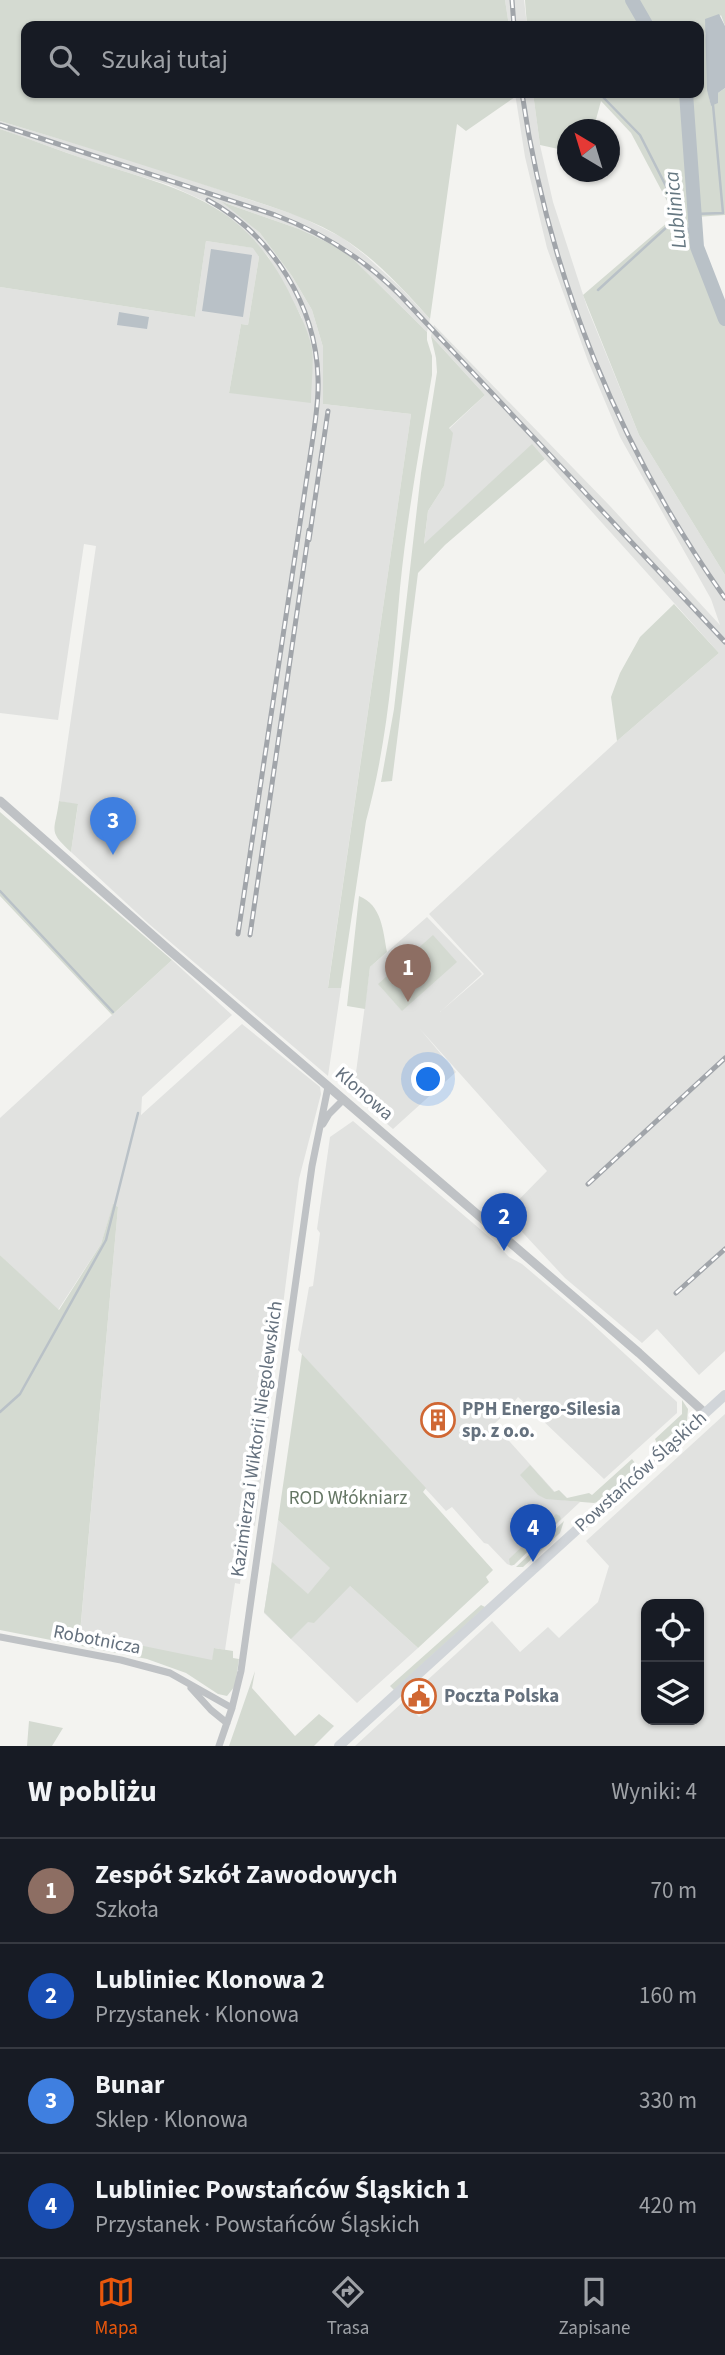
<!DOCTYPE html>
<html lang="pl">
<meta charset="utf-8">
<style>
:root{--surface:#171b24;--page:#242831;--text:#f1f3f6;--muted:#9ea1a6;--line:#363941;--accent:#ea580c}
body{margin:0;font-family:"Source Sans 3",sans-serif;background:var(--page);color:var(--text)}
.controls{position:absolute;right:21px;bottom:21px;display:grid;overflow:hidden;border-radius:14px;box-shadow:0 2px 5px #0004}
.controls button{width:63px;height:63px;display:grid;place-items:center;padding:0;border:0;border-bottom:2px solid var(--line);background:var(--surface);color:var(--text);font:35px sans-serif}
.compass{position:absolute;left:557px;top:119px;width:63px;height:63px;border-radius:50%;background:var(--surface);box-shadow:0 2px 5px #0004;rotate:322deg}
.you{position:absolute;left:429px;top:1080px;width:24px;height:24px;margin:-18px;border:5px solid #fff;border-radius:50%;background:#1a73e8;box-shadow:0 0 0 10px #1a73e833}
.badge{display:grid;place-items:center;width:46px;height:46px;border-radius:50%;background:var(--accent);color:#fff;font-size:23px;font-weight:700}
.pin{position:absolute;translate:-50% -58px;filter:drop-shadow(0 2px 4px #0008)}
.pin::after{content:'';position:absolute;top:37px;width:24px;height:21px;background:inherit;clip-path:polygon(0 0,100% 0,50% 100%)}
.list{margin:0;padding:0;list-style:none}
h2{display:flex;justify-content:space-between;align-items:center;height:91px;margin:0;padding:0 28px;font-size:30px}
h2 small{font-size:23px;font-weight:400;color:var(--muted)}
.list li{display:grid;grid-template-columns:46px 1fr auto;gap:21px;align-items:center;box-sizing:border-box;height:105px;padding:0 28px;border-top:2px solid var(--line)}
.list b{display:block;font-size:26px;white-space:nowrap}
.list p{margin:0;font-size:23px;white-space:nowrap;color:var(--muted)}
.list em{font-size:23px;font-style:normal;color:var(--muted)}
.icon{flex:none;width:38px;height:38px;fill:none;stroke:currentColor;stroke-width:2;stroke-linecap:round;stroke-linejoin:round}
.map{position:relative;flex:none;width:725px;height:1746px;overflow:hidden}
.search{position:absolute;background:var(--surface);box-shadow:0 2px 5px #0004;left:21px;right:21px;top:21px;height:77px;display:flex;align-items:center;gap:18px;box-sizing:border-box;padding:0 24px;border-radius:14px;color:var(--muted);font-size:26px}
.sheet{height:511px;background:var(--surface)}
nav{display:flex;justify-content:space-around;align-items:center;box-sizing:border-box;height:98px;border-top:2px solid var(--line);background:var(--surface);font-size:19px;color:var(--muted)}
nav a{display:grid;justify-items:center;gap:4px}
nav .on{color:var(--accent)}
.map>svg:first-child{display:block}
</style>
<div class="map">
<svg width="725" height="1746" viewBox="0 0 725 1746">
<rect width="100%" height="100%" fill="#f3f3f0"/>
<!-- built -->
<path fill="#e1e2e0" fill-rule="evenodd" d="M 505,0 L 524,0 L 527,26 L 509,26 Z
M 515,93 L 533,93 L 540,145 L 553,202 L 587,307 L 639,435 L 725,575 L 725,1351 L 699,1375 L 657,1329 L 642,1343 L 565,1278 L 511,1220 L 507,1223 L 499,1220 L 547,1171 L 420,1029 L 456,1072 L 393,1129 L 353,1095 L 370,967 L 427,917 L 482,974 L 440,1012 L 484,974 L 429,914 L 617,741 L 719,653 L 532,445 L 424,545 L 428,511 L 444,486 L 449,429 L 485,395 L 431,336 L 434,325 L 609,505 L 720,625 L 711,599 L 620,437 L 588,361 L 547,248 L 525,157 Z
M 0,121 L 134,161 L 299,216 L 343,238 L 365,255 L 401,288 L 430,319 L 427,332 L 344,250 L 299,229 L 225,203 L 260,233 L 292,276 L 312,310 L 323,347 L 323,404 L 411,414 L 328,987 L 341,988 L 328,1076 L 149,924 L 71,852 L 78,805 L 59,801 L 96,546 L 84,544 L 58,720 L 0,713 L 0,287 L 195,317 L 206,241 L 254,248 L 259,257 L 248,325 L 241,324 L 229,393 L 302,318 L 268,256 L 215,206 L 169,185 L 90,161 L 0,129 Z
M 172,960 L 232,1015 L 142,1097 L 141,1115 L 242,1024 L 320,1087 L 321,1094 L 299,1179 L 255,1526 L 247,1525 L 240,1584 L 235,1583 L 225,1650 L 215,1648 L 212,1661 L 80,1634 L 118,1207 L 113,1205 L 101,1244 L 58,1310 L 0,1255 L 0,1118 Z
M 353,1121 L 494,1241 L 509,1257 L 522,1264 L 588,1320 L 677,1402 L 677,1413 L 604,1479 L 518,1397 L 514,1402 L 515,1405 L 494,1424 L 562,1500 L 580,1502 L 512,1566 L 507,1564 L 488,1544 L 484,1543 L 452,1507 L 446,1511 L 298,1350 L 309,1287 L 313,1286 L 320,1233 L 317,1229 L 330,1137 Z
M 725,1414 L 725,1746 L 355,1746 L 404,1701 L 419,1717 L 437,1701 L 422,1685 L 492,1621 L 520,1652 L 548,1627 L 559,1638 L 598,1602 L 609,1566 L 586,1541 ZM 646,1604 L 699,1604 L 699,1720 L 646,1720 Z
M 278,1520 L 418,1648 L 357,1703 L 264,1613 Z"/>
<!-- green -->
<path fill="#d4dad1" d="M 0,0 L 505,0 L 509,26 L 26,26 L 26,93 L 515,93 L 515,97 L 466,131 L 457,124 L 430,319 C 404,290 377,260 344,239 C 306,215 262,204 220,190 C 147,166 74,143 0,121 Z
M 525,0 L 725,0 L 725,26 L 721,15 L 705,33 C 710,57 705,82 711,106 L 718,93 L 725,88 L 725,215 L 696,217 L 703,268 L 725,319 L 725,575 L 639,435 L 583,295 L 675,216 L 631,133 L 601,101 L 595,123 L 587,129 L 568,130 L 567,147 L 563,150 L 540,145 L 533,93 L 699,93 L 699,26 L 527,26 Z
M 0,129 C 30,139 60,151 91,161 C 180,190 241,199 288,290 C 297,309 308,328 312,349 C 314,366 311,386 311,403 L 229,393 L 241,324 L 248,325 L 259,257 L 253,248 L 206,241 L 195,317 L 0,287 Z
M 222,202 L 299,229 L 344,250 L 427,332 L 427,340 L 432,356 L 432,375 C 420,445 407,517 400,588 C 393,667 387,745 366,821 L 341,988 L 328,988 L 411,414 L 323,404 L 323,347 L 312,310 L 292,276 L 260,233 Z
M 431,336 L 485,395 L 449,428 L 453,433 L 444,486 L 428,511 L 424,544 L 532,444 L 545,459 L 445,545 L 418,573 L 392,781 L 381,782 L 394,709 L 421,473 L 437,372 L 436,358 Z
M 674,604 L 719,653 L 617,741 L 611,697 L 620,673 L 640,637 Z
M 59,801 L 78,804 L 71,852 C 47,830 55,832 59,801 Z
M 0,812 L 172,960 L 112,1015 L 0,896 Z
M 359,896 C 382,905 383,931 387,952 L 370,967 L 365,1009 L 347,1006 Z
M 433,935 L 457,962 L 402,1011 L 378,984 Z
M 113,1204 L 118,1207 L 80,1633 L 212,1660 L 214,1648 L 233,1651 L 233,1658 L 239,1659 L 235,1686 L 227,1696 L 218,1694 L 186,1673 L 147,1659 L 0,1630 L 0,1255 L 59,1310 L 101,1244 Z
M 302,1354 L 426,1488 L 423,1492 L 493,1570 L 486,1577 L 489,1582 L 418,1648 L 350,1586 L 314,1623 L 308,1622 L 291,1639 L 264,1612 L 272,1562 L 308,1594 L 330,1568 L 278,1520 Z
M 682,1400 L 688,1409 L 687,1421 L 658,1446 L 655,1439 L 682,1414 Z
M 632,1459 L 638,1467 L 601,1501 L 594,1503 L 546,1499 L 538,1495 L 520,1475 L 530,1465 L 554,1492 L 559,1490 L 567,1498 L 589,1493 L 592,1495 Z
M 556,1514 L 560,1516 L 561,1519 L 514,1565 L 510,1565 L 509,1559 Z
M 564,1521 L 560,1533 L 523,1567 L 516,1567 Z
M 481,1605 L 485,1607 L 394,1690 L 390,1686 Z
M 255,1671 L 252,1688 L 295,1736 L 319,1714 L 334,1726 L 314,1746 L 229,1746 Z
M 29,1721 L 63,1728 L 52,1746 L 27,1746 Z"/>
<!-- water -->
<path fill="#b9c1c7" d="M 719,14 L 725,26 L 725,88 L 718,93 L 718,103 L 711,106 L 707,90 L 705,19 Z
M 211,249 L 252,255 L 243,317 L 202,311 Z
M 119,312 L 149,317 L 147,329 L 117,325 Z"/>
<g fill="none" stroke-linecap="round" stroke-linejoin="round">
<!-- stream -->
<path stroke="#b9c1c7" stroke-width="2.5" d="M 599,93 L 640,135 L 697,247
M 693,214 L 723,213 L 713,105
M 598,290 L 680,215
M 0,891 L 113,1012
M 0,1412 L 20,1394 L 106,1240 L 138,1113"/>
<!-- river -->
<path stroke="#b9c1c7" stroke-width="14" d="M 632,0 L 647,26
M 686,93 L 697,247 L 725,319"/>
<!-- minor -->
<path stroke="#bfc2c5" stroke-width="7" d="M 323,1124 L 329,1114 L 343,1100
M 0,1637 L 121,1660 L 170,1673 L 232,1708
M 191,1688 L 211,1710 L 227,1723
M 219,1746 L 232,1708 L 241,1671 L 312,1166 L 328,1087"/>
<!-- tertiary -->
<path stroke="#bfc2c5" stroke-width="9" d="M 0,801 L 168,949 L 639,1353 L 705,1413"/>
<!-- secondary -->
<path stroke="#d1d5d9" stroke-width="10" d="M 339,1746 L 725,1395"/>
<!-- rail casing -->
<g stroke="#a1a5aa" stroke-width="5">
<path id="rail" d="M 512,0 L 514,26
M 522,93 C 548,274 619,449 725,598
M 0,125 L 275,215 C 323,233 363,258 400,295 L 725,642
M 208,200 C 272,235 316,305 318,378 C 319,398 316,417 313,437 L 238,934
M 309,540 L 328,411
M 250,935 L 309,530
M 588,1184 L 725,1058
M 676,1293 L 725,1249"/>
</g>
<!-- rail -->
<use href="#rail" stroke="#fff" stroke-width="2.5" stroke-dasharray="8" stroke-linecap="butt"/>
</g>
<!-- icons -->
<defs>
<g id="building-ring" transform="scale(1.75)"><circle r="9.5" fill="#fff" stroke="#d06733" stroke-width="1.5"/><path d="M-4-6H4V6H1V3H-1V6H-4ZM-2.5-4.3h1.7v1.8h-1.7ZM.8-4.3h1.7v1.8H.8ZM-2.5-1h1.7V.8h-1.7ZM.8-1h1.7V.8H.8Z" fill="#d06733"/></g>
<g id="civic-ring" transform="scale(1.75)"><circle r="9.5" fill="#fff" stroke="#d06733" stroke-width="1.5"/><path d="M-.6-6.5H3V-4.5H.6V-3L4-1V1h2V6H-6V1h2V-1L-.6-3ZM-1.2 2.5V6h2.4V2.5Z" fill="#d06733"/></g>
</defs>
<g fill-rule="evenodd">
<use href="#building-ring" x="438" y="1420"/>
<use href="#civic-ring" x="419" y="1696"/>
</g>
<g text-anchor="middle" dominant-baseline="central" stroke-width="7" stroke-linejoin="round" paint-order="stroke">
<!-- street labels -->
<g font-size="19" fill="#65717e" stroke="#fff">
<text transform="translate(364 1094) rotate(41)">Klonowa</text>
<text transform="translate(257 1439) rotate(-82)">Kazimierza i Wiktorii Niegolewskich</text>
<text transform="translate(641 1472) rotate(-42)">Powstańców Śląskich</text>
<text transform="translate(97 1640) rotate(11)">Robotnicza</text>
</g>
<!-- poi labels -->
<g font-size="19" font-weight="bold" fill="#65717e" stroke="#fff" text-anchor="start">
<text x="462" y="1409">PPH Energo-Silesia<tspan x="462" dy="22">sp. z o.o.</tspan></text>
<text x="444" y="1696">Poczta Polska</text>
</g>
<!-- park labels -->
<g font-size="19" fill="#657664" stroke="#fff">
<text x="348" y="1498">ROD Włókniarz</text>
</g>
<!-- water labels -->
<g font-size="21" font-style="italic" fill="#667882" stroke="#fff">
<text transform="translate(675 210) rotate(-96)">Lublinica</text>
</g>
</g>
</svg>
<div class="controls">
<button><svg class="icon" aria-label="locate" viewBox="0 0 24 24"><circle cx="12" cy="12" r="6"/><path d="M12 2v4M12 18v4M2 12h4M18 12h4"/></svg></button>
<button><svg class="icon" aria-label="layers" viewBox="0 0 24 24"><path d="M12 4l9 5-9 5-9-5zM3 14l9 5 9-5"/></svg></button>
</div>
<svg class="compass" viewBox="-18 -18 36 36"><path d="M0-13l5 13h-10z" fill="#e53935"/><path d="M0 13l5-13h-10z" fill="#9ea1a6"/></svg>
<div class="you"></div>
<div class="pin badge" style="left:408px;top:1002px;background:#8d6e63">1</div>
<div class="pin badge" style="left:504px;top:1251px;background:#1a4fb4">2</div>
<div class="pin badge" style="left:113px;top:855px;background:#3f7fe0">3</div>
<div class="pin badge" style="left:533px;top:1562px;background:#1a4fb4">4</div>
<div class="search"><svg class="icon" aria-label="search" viewBox="0 0 24 24"><circle cx="10" cy="10" r="6"/><path d="M15 15l6 6"/></svg>Szukaj tutaj</div>
</div>
<section class="sheet">
<h2>W pobliżu<small>Wyniki: 4</small></h2>
<ul class="list">
<li><span class="badge" style="background:#8d6e63">1</span><div><b>Zespół Szkół Zawodowych</b><p>Szkoła</p></div><em>70 m</em></li>
<li><span class="badge" style="background:#1a4fb4">2</span><div><b>Lubliniec Klonowa 2</b><p>Przystanek · Klonowa</p></div><em>160 m</em></li>
<li><span class="badge" style="background:#3f7fe0">3</span><div><b>Bunar</b><p>Sklep · Klonowa</p></div><em>330 m</em></li>
<li><span class="badge" style="background:#1a4fb4">4</span><div><b>Lubliniec Powstańców Śląskich 1</b><p>Przystanek · Powstańców Śląskich</p></div><em>420 m</em></li>
</ul>
</section>
<nav>
<a class="on"><svg class="icon" aria-label="map" viewBox="0 0 24 24"><path d="M3 6l6-2 6 2 6-2v14l-6 2-6-2-6 2zM9 4v14M15 6v14"/></svg>Mapa</a>
<a><svg class="icon" aria-label="directions" viewBox="0 0 24 24"><path d="M12 3l9 9-9 9-9-9zM9 14v-3h6M13 9l2 2-2 2"/></svg>Trasa</a>
<a><svg class="icon" aria-label="saved" viewBox="0 0 24 24"><path d="M7 4h10v16l-5-4-5 4z"/></svg>Zapisane</a>
</nav>
